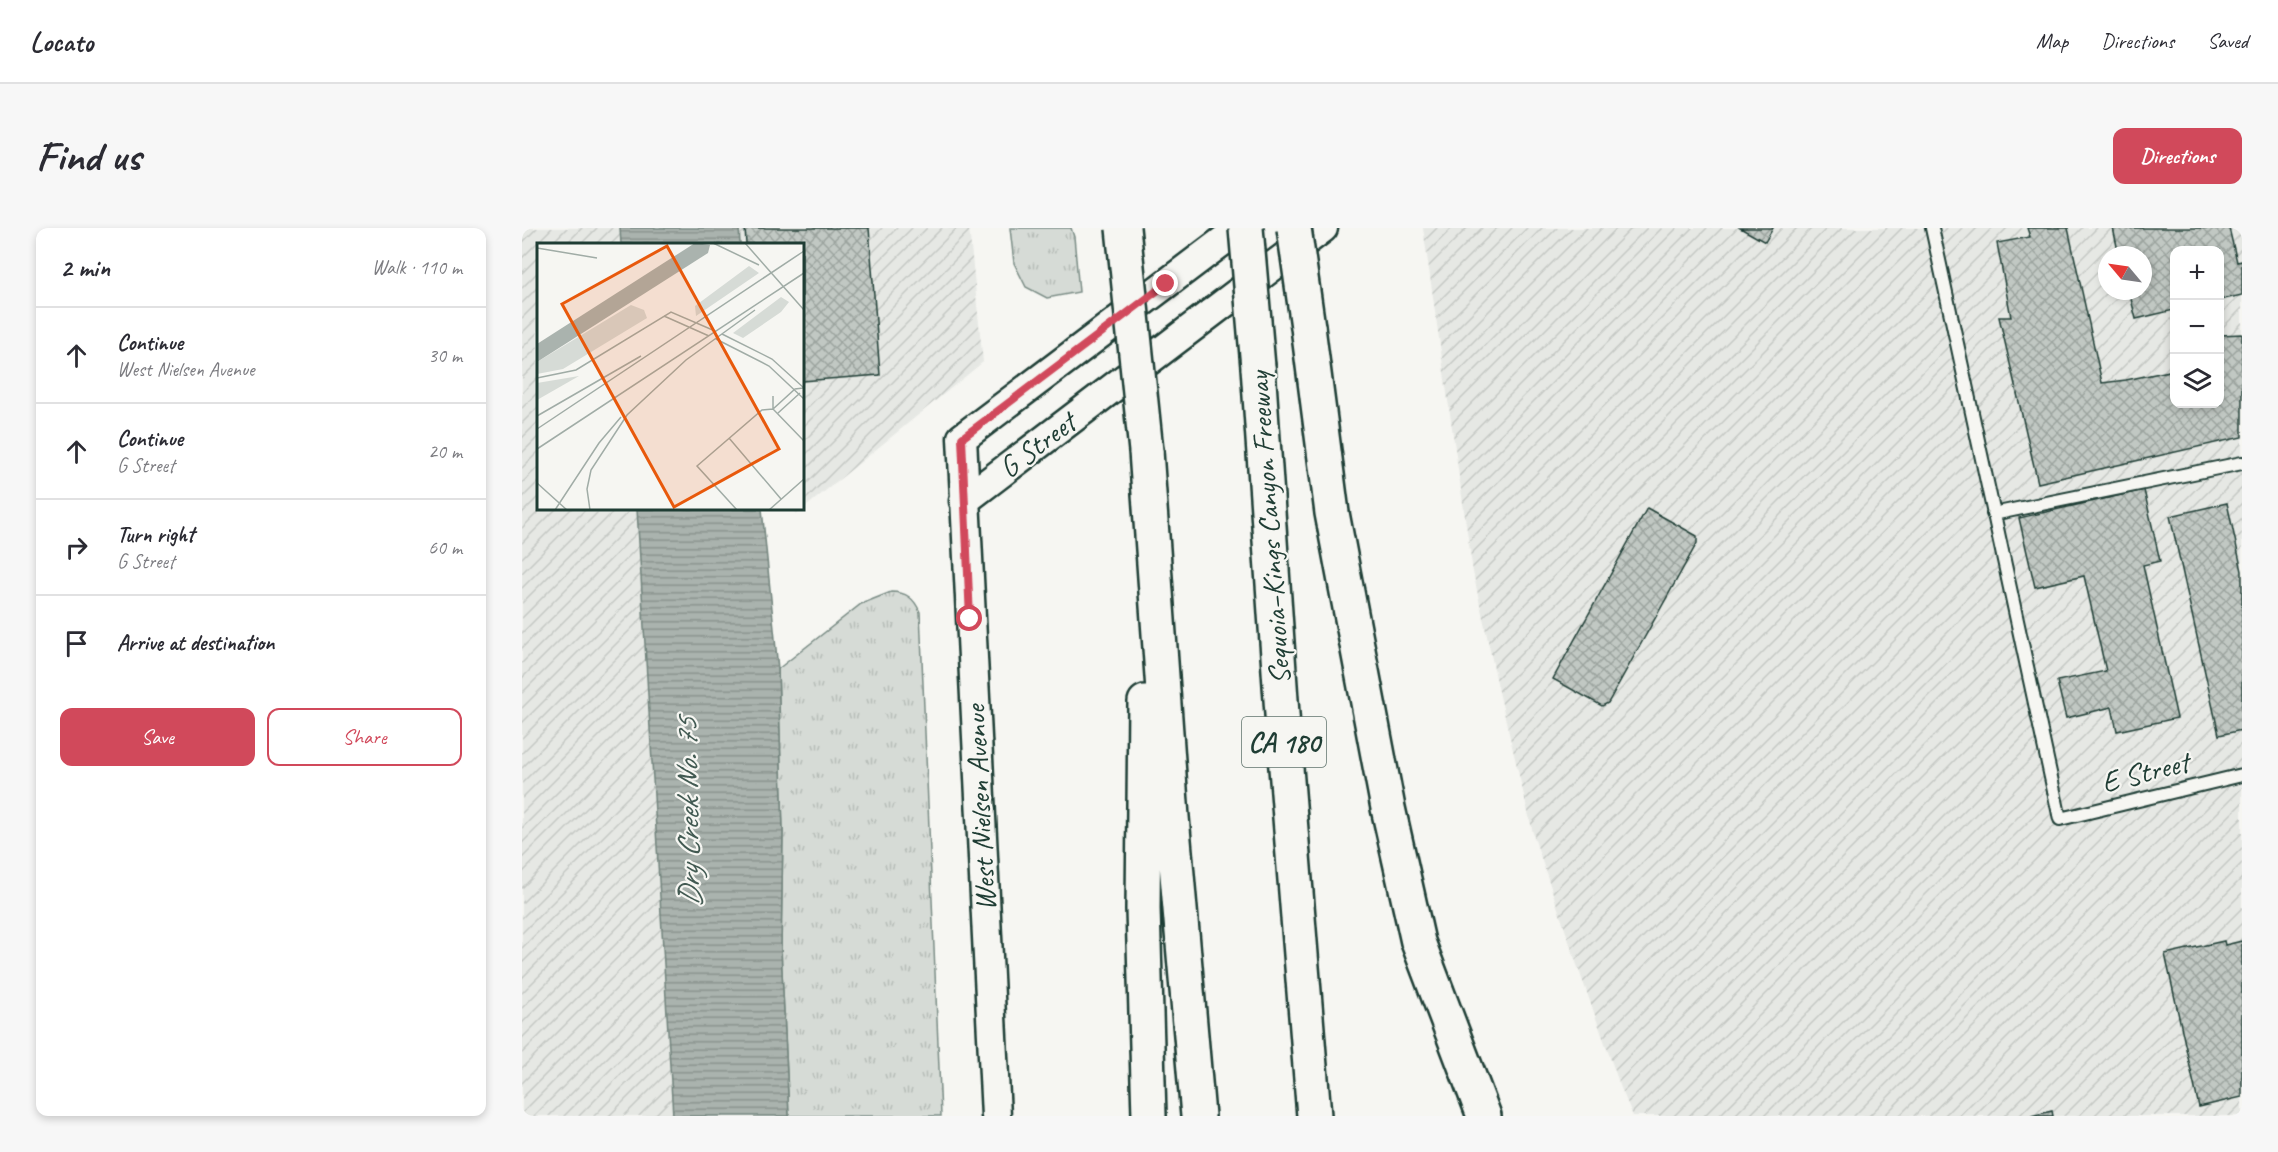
<!DOCTYPE html>
<meta charset="utf-8">
<style>
:root{--surface:#fff;--page:#f7f7f7;--text:#2b2b33;--muted:#7c7c81;--line:#e1e1e2;--accent:#d1495b}
body{margin:0;font-family:Caveat,sans-serif;background:var(--page);color:var(--text)}
.controls{position:absolute;right:18px;top:18px;display:grid;overflow:hidden;border-radius:12px;box-shadow:0 3px 9px #0003}
.controls button{width:54px;height:54px;display:grid;place-items:center;padding:0;border:0;border-bottom:2px solid var(--line);background:var(--surface);color:var(--text);font:30px sans-serif}
.compass{position:absolute;left:1576px;top:18px;width:54px;height:54px;border-radius:50%;background:var(--surface);box-shadow:0 3px 9px #0003;rotate:299deg}
.stop{position:absolute;width:18px;height:18px;margin:-14px;border:4px solid #d1495b;border-radius:50%;background:#fff}
.stop.end{background:#d1495b;border-color:#fff;box-shadow:0 2px 6px #0008}
.list{margin:0;padding:0;list-style:none}
h2{display:flex;justify-content:space-between;align-items:center;height:78px;margin:0;padding:0 24px;font-size:26px}
h2 small{font-size:20px;font-weight:400;color:var(--muted)}
.list li{display:grid;grid-template-columns:39px 1fr auto;gap:18px;align-items:center;box-sizing:border-box;height:96px;padding:0 24px;border-top:2px solid var(--line)}
.list b{display:block;font-size:22px;white-space:nowrap}
.list p{margin:0;font-size:20px;white-space:nowrap;color:var(--muted)}
.list em{font-size:20px;font-style:normal;color:var(--muted)}
.actions{display:flex;gap:12px;padding:18px 24px}
.actions a{flex:1;padding:14px 0;border:2px solid var(--accent);border-radius:12px;text-align:center;font-size:21px;color:var(--accent)}
.actions .main{background:var(--accent);color:#fff}
.icon{flex:none;width:33px;height:33px;fill:none;stroke:currentColor;stroke-width:2;stroke-linecap:round;stroke-linejoin:round}
.map{position:relative;flex:none;width:1720px;height:888px;overflow:hidden;border-radius:12px}
header{display:flex;align-items:center;gap:36px;box-sizing:border-box;height:84px;padding:0 30px;background:var(--surface);border-bottom:2px solid var(--line)}
header strong{font-size:28px}
nav{display:flex;gap:33px;margin-inline-start:auto;font-size:21px}
.intro{display:flex;align-items:center;justify-content:space-between;box-sizing:border-box;height:144px;padding:0 36px}
h1{margin:0;font-size:42px}
.button{padding:15px 27px;border-radius:12px;background:var(--accent);color:#fff;font-size:21px;font-weight:700}
main{display:flex;gap:36px;padding:0 36px}
aside{flex:1;background:var(--surface);border-radius:12px;box-shadow:0 3px 9px #0003}
.map>svg:first-child{display:block}
</style>
<header>
<strong>Locato</strong>
<nav><a>Map</a><a>Directions</a><a>Saved</a></nav>
</header>
<div class="intro"><h1>Find us</h1><a class="button">Directions</a></div>
<main>
<aside>
<h2>2 min<small>Walk · 110 m</small></h2>
<ul class="list">
<li><svg class="icon" aria-label="ahead" viewBox="0 0 24 24"><path d="M12 20V5M6 11l6-6 6 6"/></svg><div><b>Continue</b><p>West Nielsen Avenue</p></div><em>30 m</em></li>
<li><svg class="icon" aria-label="ahead" viewBox="0 0 24 24"><path d="M12 20V5M6 11l6-6 6 6"/></svg><div><b>Continue</b><p>G Street</p></div><em>20 m</em></li>
<li><svg class="icon" aria-label="right" viewBox="0 0 24 24"><path d="M7 20v-9h11M14 6l5 5-5 5"/></svg><div><b>Turn right</b><p>G Street</p></div><em>60 m</em></li>
<li><svg class="icon" aria-label="arrive" viewBox="0 0 24 24"><path d="M6 21V4h12l-3 4 3 4H6"/></svg><div><b>Arrive at destination</b></div></li>
</ul>
<div class="actions"><a class="main">Save</a><a>Share</a></div>
</aside>
<div class="map">
<svg width="1720" height="888" viewBox="0 0 1720 888">
<defs>
<pattern id="industrial-furrows" width="10" height="10" patternUnits="userSpaceOnUse" patternTransform="scale(1.5)"><rect width="10" height="10" fill="#e6e8e4"/><path d="M-1 1l2-2M0 10L10 0M9 11l2-2" fill="none" stroke="#c5c8c4"/></pattern>
<pattern id="grass-tufts" width="24" height="20" patternUnits="userSpaceOnUse" patternTransform="scale(1.5)"><rect width="24" height="20" fill="#d6dbd6"/><path d="M3 7l-1-3M5 7V3M7 7l1-3M15 17l-1-3M17 17v-4M19 17l1-3" fill="none" stroke="#b7bdb8"/></pattern>
<pattern id="water-rules" width="6" height="5" patternUnits="userSpaceOnUse" patternTransform="scale(1.5)"><rect width="6" height="5" fill="#aab3ae"/><path d="M0 2.5h6" fill="none" stroke="#8a938e"/></pattern>
<pattern id="building-cross-hatch" width="8" height="8" patternUnits="userSpaceOnUse" patternTransform="scale(1.5)"><rect width="8" height="8" fill="#c1c8c3"/><path d="M0 0l8 8M0 8l8-8" fill="none" stroke="#9ca49f"/></pattern>
</defs>
<rect width="100%" height="100%" fill="#f6f6f2"/>
<filter id="ink" filterUnits="userSpaceOnUse"><feTurbulence type="fractalNoise" baseFrequency=".0167" numOctaves="2"/><feDisplacementMap in="SourceGraphic" scale="12" xChannelSelector="R" yChannelSelector="G"/><feConvolveMatrix kernelMatrix="1 2 1 2 8 2 1 2 1" color-interpolation-filters="sRGB"/></filter>
<g filter="url(#ink)">
<!-- industrial -->
<path fill="url(#industrial-furrows)" fill-rule="evenodd" d="M 0,0 L 98,0 L 99,16 L 16,16 L 16,280 L 115,281 L 151,888 L 0,888 Z
M 217,0 L 447,0 L 461,134 L 275,286 L 271,281 L 280,280 L 280,16 L 218,16 Z
M 901,0 L 1720,0 L 1720,888 L 1111,888 L 1099,860 L 1054,734 L 1012,609 L 978,468 L 951,344 ZM 1652,22 L 1698,22 L 1698,176 L 1652,176 ZM 1585,27 L 1621,27 L 1621,63 L 1585,63 Z"/>
<!-- grass -->
<path fill="url(#grass-tufts)" stroke="#7a8c85" stroke-width="1.5" d="M 488,0 L 549,0 L 552,9 L 557,64 L 525,70 L 504,59 L 492,35 Z
M 369,364 C 384,364 392,370 398,384 L 419,888 L 267,888 L 259,722 L 261,604 L 256,441 L 339,376 Z"/>
<!-- water -->
<path fill="url(#water-rules)" stroke="#72847d" stroke-width="1.5" d="M 98,0 L 217,0 L 218,16 L 99,16 Z
M 115,281 L 240,281 L 256,441 L 261,604 L 259,722 L 267,888 L 151,888 Z"/>
<!-- building -->
<path fill="url(#building-cross-hatch)" stroke="#1f3d34" stroke-width="1.5" d="M 223,0 L 347,0 L 358,147 L 280,153 L 280,16 L 224,16 Z
M 1218,0 L 1251,0 L 1243,14 Z
M 1505,0 L 1546,0 L 1580,155 L 1604,152 L 1652,142 L 1652,176 L 1698,176 L 1698,107 L 1720,106 L 1720,209 L 1516,255 L 1477,89 L 1489,89 L 1475,15 L 1508,9 Z
M 1591,0 L 1707,0 L 1715,34 L 1720,33 L 1720,67 L 1698,72 L 1698,22 L 1652,22 L 1652,82 L 1614,91 L 1607,63 L 1621,63 L 1621,27 L 1599,27 L 1599,23 L 1596,23 Z
M 1622,262 L 1638,333 L 1621,337 L 1655,490 L 1595,503 L 1590,479 L 1544,490 L 1535,453 L 1584,443 L 1562,348 L 1513,359 L 1497,290 Z
M 1705,275 L 1720,343 L 1720,502 L 1697,507 L 1648,288 Z
M 1125,280 L 1175,308 L 1175,315 L 1086,475 L 1080,478 L 1031,451 Z
M 1702,713 L 1703,717 L 1720,713 L 1720,869 L 1677,879 L 1643,726 Z
M 1530,883 L 1531,888 L 1509,888 Z"/>
<g fill="none" stroke-linecap="round" stroke-linejoin="round">
<!-- service casing -->
<g stroke="#1f3d34" stroke-width="16">
<path id="service" d="M 1410,0 L 1538,591 L 1720,547
M 1471,286 L 1720,235"/>
</g>
<!-- tertiary casing -->
<g stroke="#1f3d34" stroke-width="33">
<path id="tertiary" d="M 442,273 L 801,0
M 474,888 L 440,210 L 718,0"/>
</g>
<!-- motorway casing -->
<g stroke="#1f3d34" stroke-width="38">
<path id="motorway" d="M 786,99 L 810,285 L 866,580 L 896,714 L 962,888
M 736,139 L 762,515 L 792,888
M 624,223 L 650,589 L 676,888
M 623,474 L 621,681 L 627,888"/>
</g>
<!-- service -->
<use href="#service" stroke="#f6f6f2" stroke-width="12"/>
<!-- tertiary -->
<use href="#tertiary" stroke="#f6f6f2" stroke-width="28"/>
<!-- motorway -->
<use href="#motorway" stroke="#f6f6f2" stroke-width="33"/>
<!-- motorway-bridge casing -->
<g stroke="#1f3d34" stroke-width="38" stroke-linecap="butt">
<path id="motorway-bridge" d="M 601,0 L 624,223
M 724,0 L 736,139
M 772,0 L 786,99"/>
</g>
<!-- motorway-bridge -->
<use href="#motorway-bridge" stroke="#f6f6f2" stroke-width="33"/>
</g>
</g>
<g fill="none" stroke-linecap="round" stroke-linejoin="round" filter="url(#ink)">
<!-- route -->
<path stroke="#d1495b" stroke-width="8" d="M 448,391 L 440,210 L 644,56"/>
</g>
<g text-anchor="middle" dominant-baseline="central" stroke-width="4.5" stroke-linejoin="round" paint-order="stroke">
<!-- shield labels -->
<rect fill="#f6f6f2" stroke="#60746d" stroke-width="1.5" x="720" y="489" width="84" height="50" rx="4.5"/>
<g font-size="28" font-weight="bold" fill="#1f3d34">
<text x="762" y="514">CA 180</text>
</g>
<!-- street labels -->
<g font-size="30" fill="#1f3d34" stroke="#f6f6f2">
<text transform="translate(515 217) rotate(-37)">G Street</text>
<text transform="translate(747 300) rotate(-94)">Sequoia–Kings Canyon Freeway</text>
<text transform="translate(1623 544) rotate(-14)">E Street</text>
<text transform="translate(458 580) rotate(-93)">West Nielsen Avenue</text>
</g>
<!-- water labels -->
<g font-size="32" font-style="italic" fill="#425a52" stroke="#f6f6f2">
<text transform="translate(166 585) rotate(-91)">Dry Creek No. 75</text>
</g>
</g>
<!-- overview -->
<g transform="translate(15 15)">
<rect width="267" height="267" fill="#f6f6f2"/>
<path d="M 212,23 L 222,30 L 159,73 L 158,63 ZM 244,54 L 252,59 L 244,69 L 206,95 L 196,90 ZM 94,62 L 107,67 L 110,75 L 26,126 L 0,131 L 0,119 ZM 42,133 L 0,157 L 0,140 Z" fill="#d6dbd6"/>
<path d="M 158,0 L 173,2 L 171,10 L 0,119 L 0,101 Z" fill="#aab3ae"/>
<path fill="none" stroke="#a0aca6" stroke-width="1.5" d="M 176,0 L 222,22M 208,0 L 267,67M 0,5 L 60,15M 127,73 L 172,93M 185,91 L 235,116 L 267,145M 179,96 L 232,123 L 267,156M 0,135 L 39,127 L 134,69 L 178,88M 236,153 L 236,166 L 267,198M 241,170 L 263,150M 0,173 L 104,113M 0,186 L 267,8M 192,195 L 244,256M 0,206 L 267,30M 0,240 L 30,267M 18,267 L 62,200 L 84,174M 53,267 L 50,246 L 54,227 L 90,172 L 149,117 L 218,67M 200,267 L 160,223 L 225,167 L 236,166 L 258,146 L 266,145M 232,267 L 267,236"/>
<path fill="#e8590c" fill-opacity="0.15" stroke="#e8590c" stroke-width="3" d="M 130,3 L 242,206 L 137,264 L 25,61 Z"/>
<rect width="267" height="267" fill="none" stroke="#1f3d34" stroke-width="3"/>
</g>
</svg>
<div class="controls">
<button>+</button>
<button>−</button>
<button><svg class="icon" aria-label="layers" viewBox="0 0 24 24"><path d="M12 4l9 5-9 5-9-5zM3 14l9 5 9-5"/></svg></button>
</div>
<svg class="compass" viewBox="-18 -18 36 36"><path d="M0-13l5 13h-10z" fill="#e53935"/><path d="M0 13l5-13h-10z" fill="#7c7c81"/></svg>
<div class="stop" style="left:448px;top:391px"></div>
<div class="stop end" style="left:644px;top:56px"></div>
</div>
</main>
